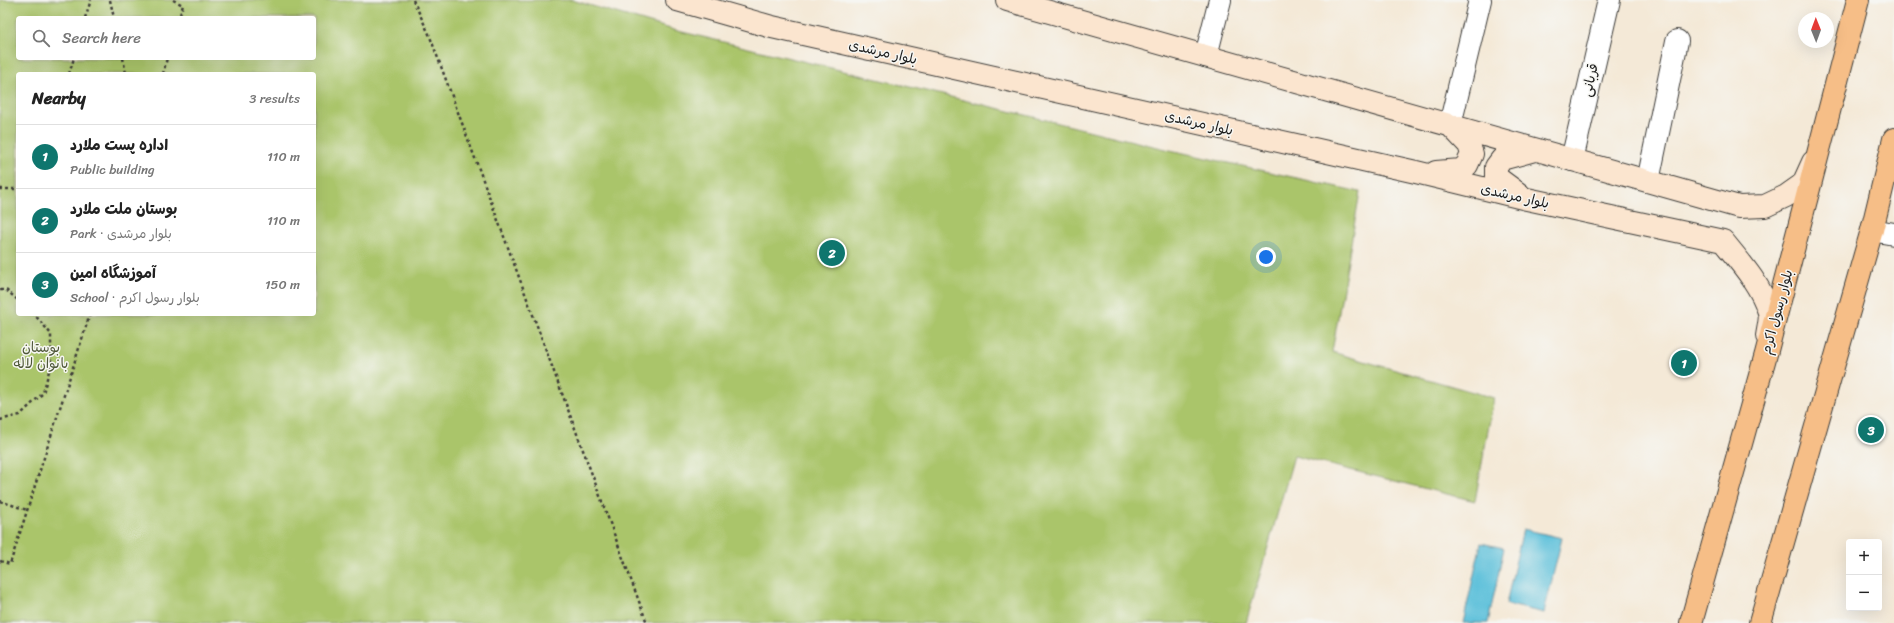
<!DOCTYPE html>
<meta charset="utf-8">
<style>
:root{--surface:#fff;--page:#f6f6f6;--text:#222;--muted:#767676;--line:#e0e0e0;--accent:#0f766e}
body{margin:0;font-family:Sriracha,"Playpen Sans Arabic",sans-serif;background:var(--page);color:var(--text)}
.controls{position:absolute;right:12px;bottom:12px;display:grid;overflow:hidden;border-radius:4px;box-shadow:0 4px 16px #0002}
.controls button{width:36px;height:36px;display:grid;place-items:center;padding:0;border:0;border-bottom:1px solid var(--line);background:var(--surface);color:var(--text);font:20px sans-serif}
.compass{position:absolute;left:1798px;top:12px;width:36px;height:36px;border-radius:50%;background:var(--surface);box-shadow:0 4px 16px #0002;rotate:359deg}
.you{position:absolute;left:1266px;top:257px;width:14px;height:14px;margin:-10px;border:3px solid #fff;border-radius:50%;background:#1a73e8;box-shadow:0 0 0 6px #1a73e833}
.badge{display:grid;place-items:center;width:26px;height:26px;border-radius:50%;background:var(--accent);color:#fff;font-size:13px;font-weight:700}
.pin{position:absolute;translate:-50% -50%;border:2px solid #fff;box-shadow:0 1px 4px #0006}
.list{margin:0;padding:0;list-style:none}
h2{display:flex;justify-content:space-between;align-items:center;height:52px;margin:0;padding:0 16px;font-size:17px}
h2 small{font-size:13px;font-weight:400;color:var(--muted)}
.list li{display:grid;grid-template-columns:26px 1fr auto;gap:12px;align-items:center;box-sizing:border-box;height:64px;padding:0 16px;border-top:1px solid var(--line)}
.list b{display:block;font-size:15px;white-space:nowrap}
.list p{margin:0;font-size:13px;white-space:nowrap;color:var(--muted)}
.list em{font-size:13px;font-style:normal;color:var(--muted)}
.icon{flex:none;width:22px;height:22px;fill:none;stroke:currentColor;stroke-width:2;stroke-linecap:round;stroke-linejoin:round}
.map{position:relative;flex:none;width:1894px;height:623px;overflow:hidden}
.search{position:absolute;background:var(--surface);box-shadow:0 4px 16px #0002;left:16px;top:16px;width:300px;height:44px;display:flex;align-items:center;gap:10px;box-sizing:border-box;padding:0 14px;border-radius:4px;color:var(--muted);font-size:15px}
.panel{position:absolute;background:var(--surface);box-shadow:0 4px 16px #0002;left:16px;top:72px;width:300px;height:244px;border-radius:4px}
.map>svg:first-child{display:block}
</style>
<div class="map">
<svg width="1894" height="623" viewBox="0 0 1894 623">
<rect width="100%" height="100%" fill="#f6f6f2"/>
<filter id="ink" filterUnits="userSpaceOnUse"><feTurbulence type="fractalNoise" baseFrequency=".025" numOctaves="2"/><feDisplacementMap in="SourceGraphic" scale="8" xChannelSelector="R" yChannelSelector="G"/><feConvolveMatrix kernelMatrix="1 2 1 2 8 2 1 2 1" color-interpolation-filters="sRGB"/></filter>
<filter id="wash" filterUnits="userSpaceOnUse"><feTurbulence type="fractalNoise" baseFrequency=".012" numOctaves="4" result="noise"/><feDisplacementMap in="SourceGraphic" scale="16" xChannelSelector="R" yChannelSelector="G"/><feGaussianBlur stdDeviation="0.9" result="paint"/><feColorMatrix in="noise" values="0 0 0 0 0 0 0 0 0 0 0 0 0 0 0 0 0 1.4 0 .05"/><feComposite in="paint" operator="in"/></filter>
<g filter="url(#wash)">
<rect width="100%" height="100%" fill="#f4e9d7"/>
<!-- green -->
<path fill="#aac56b" stroke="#637044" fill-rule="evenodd" d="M 0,0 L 572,0 L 674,30 L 1170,150 L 1360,192 L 1332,352 L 1494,398 L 1475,501 L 1294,456 L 1246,623 L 0,623 ZM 18,18 L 314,18 L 314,58 L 18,58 ZM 18,74 L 314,74 L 314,314 L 18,314 Z"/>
<!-- water -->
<path fill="#5cc0da" stroke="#3c6e7b" d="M 1523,529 L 1562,538 L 1544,613 L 1506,604 Z
M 1481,543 L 1504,548 L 1488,623 L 1463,623 Z"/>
</g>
<g filter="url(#ink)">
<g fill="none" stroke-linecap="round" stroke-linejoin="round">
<!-- street casing -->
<g stroke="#3c3b38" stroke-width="24">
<path id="street" d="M 1206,56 L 1220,0
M 1450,125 L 1480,0
M 1572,160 L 1609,0
M 1648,181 L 1677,41
M 1872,230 L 1894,234"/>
</g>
<!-- secondary casing -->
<g stroke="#3c3b38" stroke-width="24">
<path id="secondary" d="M 677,0 L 772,27 L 1416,172 L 1527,199 L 1723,241 C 1740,262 1761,285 1769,312 C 1771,318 1768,329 1767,336
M 1007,0 L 1739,207 L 1765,206 L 1786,196 L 1803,184 L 1813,162
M 1436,172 L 1461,170 L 1467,165 L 1472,154 L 1469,145 L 1450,125
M 1519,194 L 1496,177 L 1496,167 L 1502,159 L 1535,150"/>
</g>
<!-- primary casing -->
<g stroke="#3c3b38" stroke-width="24">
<path id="primary" d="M 1691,623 L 1766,354 L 1858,0
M 1760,623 L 1872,230 L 1894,139"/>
</g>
<!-- path -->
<path stroke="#3c3b38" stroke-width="2.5" stroke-dasharray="3 3" stroke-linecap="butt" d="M 110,0 L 114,18
M 173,0 L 183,5 L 179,18
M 413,0 L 429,34 L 647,623
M 85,18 L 91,0
M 123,58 L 126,74
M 69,74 L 74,58
M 163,74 L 167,58
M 0,189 L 18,189
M 0,290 L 6,290 L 18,300
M 0,420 L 20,415 L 43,393 L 51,364 L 51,334 L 34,314
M 0,501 L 27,510
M 0,561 L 10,564 L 90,314"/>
<!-- street -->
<use href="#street" stroke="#fff" stroke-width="22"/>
<!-- secondary -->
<use href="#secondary" stroke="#fbe5cf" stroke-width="22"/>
<!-- primary -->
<use href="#primary" stroke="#f6be87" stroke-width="22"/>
</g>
</g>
<g text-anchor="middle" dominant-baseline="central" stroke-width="3" stroke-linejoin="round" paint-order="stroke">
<!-- street labels -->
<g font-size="14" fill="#1c1c1c" stroke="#f6f6f2">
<text transform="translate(883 52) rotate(13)">بلوار مرشدی</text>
<text transform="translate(1590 80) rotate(-77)">قربانی</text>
<text transform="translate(1199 123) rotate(13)">بلوار مرشدی</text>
<text transform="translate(1515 196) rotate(13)">بلوار مرشدی</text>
<text transform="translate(1777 312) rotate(-75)">بلوار رسول اکرم</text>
</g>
<!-- park labels -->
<g font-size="14" fill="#4e5738" stroke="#f6f6f2">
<text x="41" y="347">بوستان<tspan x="41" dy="16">بانوان لاله</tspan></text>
</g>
</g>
</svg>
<div class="controls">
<button>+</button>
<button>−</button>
</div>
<svg class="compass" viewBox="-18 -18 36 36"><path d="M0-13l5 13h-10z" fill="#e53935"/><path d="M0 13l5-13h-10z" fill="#767676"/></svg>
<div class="you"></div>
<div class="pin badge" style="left:1684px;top:363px">1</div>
<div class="pin badge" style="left:832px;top:253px">2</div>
<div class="pin badge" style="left:1871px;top:430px">3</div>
<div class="search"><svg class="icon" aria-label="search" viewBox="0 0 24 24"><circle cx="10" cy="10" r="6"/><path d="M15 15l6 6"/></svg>Search here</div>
<section class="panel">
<h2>Nearby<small>3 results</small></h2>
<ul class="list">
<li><span class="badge">1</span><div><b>اداره پست ملارد</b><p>Public building</p></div><em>110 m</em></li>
<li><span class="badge">2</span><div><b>بوستان ملت ملارد</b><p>Park · بلوار مرشدی</p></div><em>110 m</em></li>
<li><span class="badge">3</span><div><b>آموزشگاه امین</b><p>School · بلوار رسول اکرم</p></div><em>150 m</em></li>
</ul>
</section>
</div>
